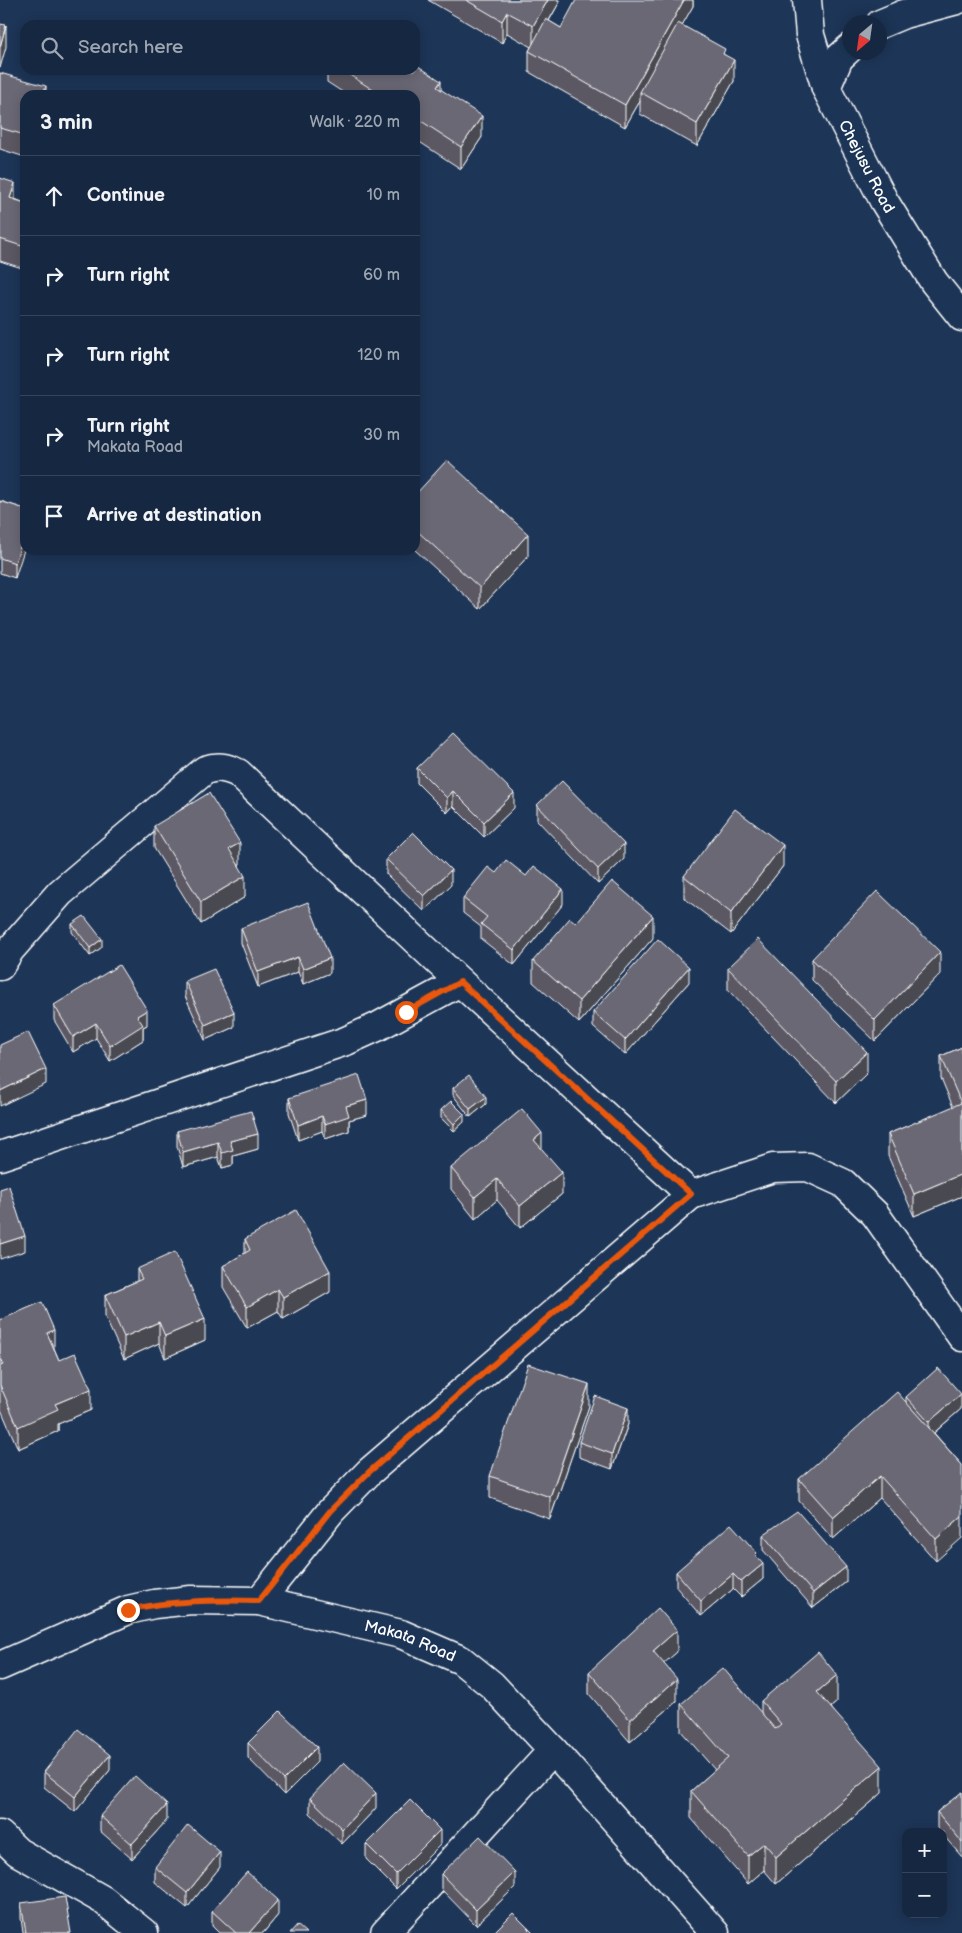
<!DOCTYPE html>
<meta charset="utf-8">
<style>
:root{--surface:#162841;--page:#1f3048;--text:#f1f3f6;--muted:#9ea6b1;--line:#35445a}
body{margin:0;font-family:"Balsamiq Sans",sans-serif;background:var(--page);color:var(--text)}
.controls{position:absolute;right:15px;bottom:15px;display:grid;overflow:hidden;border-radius:10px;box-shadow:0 2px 12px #0003}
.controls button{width:45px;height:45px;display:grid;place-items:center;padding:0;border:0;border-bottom:1px solid var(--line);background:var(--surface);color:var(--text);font:25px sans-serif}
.compass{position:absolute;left:842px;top:15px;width:45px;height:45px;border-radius:50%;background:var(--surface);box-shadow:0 2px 12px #0003;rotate:209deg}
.stop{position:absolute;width:15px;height:15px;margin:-11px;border:4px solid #ea580c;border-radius:50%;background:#fff}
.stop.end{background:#ea580c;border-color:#fff;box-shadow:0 1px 5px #0008}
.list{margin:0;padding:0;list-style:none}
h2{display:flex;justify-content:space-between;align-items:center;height:65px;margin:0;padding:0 20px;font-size:21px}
h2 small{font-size:16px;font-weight:400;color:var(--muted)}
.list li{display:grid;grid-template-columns:32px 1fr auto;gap:15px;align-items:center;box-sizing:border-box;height:80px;padding:0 20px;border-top:1px solid var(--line)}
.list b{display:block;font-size:19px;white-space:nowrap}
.list p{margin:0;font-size:16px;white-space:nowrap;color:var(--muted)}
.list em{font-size:16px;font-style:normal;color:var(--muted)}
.icon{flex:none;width:28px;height:28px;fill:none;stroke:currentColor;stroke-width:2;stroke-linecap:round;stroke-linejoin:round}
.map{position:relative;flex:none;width:962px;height:1933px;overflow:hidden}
.search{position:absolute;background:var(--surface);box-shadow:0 2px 12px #0003;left:20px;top:20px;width:400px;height:55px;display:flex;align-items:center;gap:12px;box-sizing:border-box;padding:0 18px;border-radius:15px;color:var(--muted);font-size:19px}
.panel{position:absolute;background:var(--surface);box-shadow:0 2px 12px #0003;left:20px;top:90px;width:400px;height:465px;border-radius:15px}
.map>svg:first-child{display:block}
</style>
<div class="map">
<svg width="962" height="1933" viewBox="0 0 962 1933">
<rect width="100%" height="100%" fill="#1d3557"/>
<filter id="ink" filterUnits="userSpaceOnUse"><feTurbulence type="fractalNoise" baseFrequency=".02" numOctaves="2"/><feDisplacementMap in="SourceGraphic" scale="10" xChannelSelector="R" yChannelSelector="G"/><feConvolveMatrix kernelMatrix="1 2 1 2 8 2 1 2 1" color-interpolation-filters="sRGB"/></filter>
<g filter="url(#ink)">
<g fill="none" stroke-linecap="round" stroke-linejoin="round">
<!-- minor casing -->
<g stroke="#fff" stroke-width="31">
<g id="minor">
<path id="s1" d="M 807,0 L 810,35 L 826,88 L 884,201 L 934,282 L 962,317"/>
<path d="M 880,24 L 904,14 L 957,0"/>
<path d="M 826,88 L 839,58 L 850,48"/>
<path d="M 0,966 L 10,950 L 60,893 L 205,770 C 217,766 226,767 238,773 L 460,982 L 691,1195"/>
<path d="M 0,1156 L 346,1041 L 377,1027 L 460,982"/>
<path d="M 259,1601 L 331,1511 L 369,1472 L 691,1195 L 773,1168 L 808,1167 L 843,1183 L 875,1214 L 962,1337"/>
<path id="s2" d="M 0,1666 L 128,1610 L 154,1604 L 191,1600 L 259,1601 L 401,1634 L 461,1660 L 492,1685 L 553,1750 L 715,1933"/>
<path d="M 0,1835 L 18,1852 L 103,1900 L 144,1933"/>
<path d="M 385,1933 L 553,1750"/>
</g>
</g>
<!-- minor -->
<use href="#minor" stroke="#1d3557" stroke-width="28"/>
</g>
<!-- wall -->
<path fill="#5b5964" stroke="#fff" d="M 428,0 L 559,0 L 559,3 L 549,21 L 561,28 L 693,0 L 693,6 L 682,25 L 725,55 L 734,81 L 697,146 L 640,114 L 640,101 L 625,127 L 529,72 L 529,51 L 531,47 L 507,33 L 502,43 Z
M 327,70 L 415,70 L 441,89 L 482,137 L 461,169 L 415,139 L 415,95 L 347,95 L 327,82 Z
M 0,73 L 46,95 L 25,95 L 25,157 L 0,149 Z
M 0,178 L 15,199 L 25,203 L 25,269 L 0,261 Z
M 415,495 L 528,556 L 480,609 L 415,550 Z
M 0,501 L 25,509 L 15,578 L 0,573 Z
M 417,768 L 514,808 L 484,837 L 453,806 L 447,813 L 417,783 Z
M 537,805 L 624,859 L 598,884 L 537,820 Z
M 154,826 L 240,864 L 239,865 L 245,897 L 201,924 L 154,848 Z
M 386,859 L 451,885 L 424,911 L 386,874 Z
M 783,866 L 731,934 L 684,898 L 684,876 Z
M 496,873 L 563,904 L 514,965 L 481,939 L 481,927 L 463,913 L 463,898 Z
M 72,924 L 102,947 L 90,956 L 72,932 Z
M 241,928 L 330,973 L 303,984 L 298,972 L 258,987 L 241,943 Z
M 653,938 L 579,1023 L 533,982 L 533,961 Z
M 812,959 L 940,974 L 875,1041 L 812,980 Z
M 728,968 L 867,1073 L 836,1103 L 728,990 Z
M 185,981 L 234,1027 L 205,1040 L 185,996 Z
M 689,982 L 625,1055 L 593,1027 L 593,1012 Z
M 54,1005 L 147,1025 L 143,1027 L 143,1040 L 110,1061 L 96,1038 L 73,1052 L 54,1020 Z
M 962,1047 L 962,1196 L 914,1216 L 888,1156 L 888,1134 L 953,1107 L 941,1078 L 941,1056 Z
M 453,1088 L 486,1104 L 470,1117 L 453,1095 Z
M 289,1098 L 367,1115 L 349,1120 L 349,1131 L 325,1139 L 322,1131 L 298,1140 L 289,1113 Z
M 441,1110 L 464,1122 L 454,1131 L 441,1118 Z
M 177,1131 L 258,1149 L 233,1156 L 233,1165 L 222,1168 L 218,1157 L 183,1167 L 177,1146 Z
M 542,1149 L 562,1194 L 520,1228 L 497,1200 L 475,1219 L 451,1189 L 451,1168 Z
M 245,1239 L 330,1292 L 283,1319 L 278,1311 L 247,1328 L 223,1287 L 223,1266 L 245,1253 Z
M 137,1269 L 205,1340 L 165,1358 L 159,1343 L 124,1359 L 105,1317 L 105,1295 L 137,1281 Z
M 0,1320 L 54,1348 L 59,1360 L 91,1410 L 58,1424 L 58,1431 L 18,1449 L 0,1407 Z
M 906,1397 L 961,1409 L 934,1433 L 962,1465 L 936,1561 L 880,1498 L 833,1539 L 799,1501 L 799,1479 L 906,1402 Z
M 589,1406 L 550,1519 L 490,1498 L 490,1476 Z
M 628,1424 L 612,1469 L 579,1457 L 579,1442 Z
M 763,1535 L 846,1582 L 813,1608 L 763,1550 Z
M 757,1557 L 763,1579 L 741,1597 L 733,1589 L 701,1616 L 676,1587 L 676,1572 Z
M 677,1652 L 663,1663 L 677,1701 L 630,1742 L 589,1694 L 589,1672 Z
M 761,1701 L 837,1702 L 831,1707 L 882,1793 L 776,1884 L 764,1870 L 748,1884 L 691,1818 L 691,1791 L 715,1770 L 681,1731 L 681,1704 L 761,1713 Z
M 248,1743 L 317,1762 L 284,1795 L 248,1758 Z
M 110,1770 L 75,1812 L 44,1787 L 44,1772 Z
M 962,1792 L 962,1857 L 943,1835 L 943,1832 L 941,1832 L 937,1828 L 937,1812 Z
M 310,1798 L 376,1808 L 342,1844 L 310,1813 Z
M 100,1816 L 167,1820 L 132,1859 L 100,1831 Z
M 366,1844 L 440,1845 L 396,1889 L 366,1859 Z
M 155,1867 L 220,1867 L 187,1908 L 155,1882 Z
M 441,1874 L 515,1887 L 476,1925 L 441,1889 Z
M 21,1903 L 71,1933 L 23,1933 L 21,1918 Z
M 212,1911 L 278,1915 L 263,1933 L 219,1933 L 212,1926 Z"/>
<!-- shaded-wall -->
<path fill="#4a4951" stroke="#fff" d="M 548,0 L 559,0 L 559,3 L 533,48 L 533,26 Z
M 684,0 L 693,0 L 693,6 L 643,94 L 640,92 L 640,101 L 625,127 L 625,105 Z
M 507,12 L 507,33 L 502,43 L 502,21 Z
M 6,25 L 6,47 L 0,68 L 0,47 Z
M 734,60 L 734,81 L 697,146 L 697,124 Z
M 441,81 L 441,102 L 437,87 Z
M 46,86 L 46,95 L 43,95 Z
M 482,116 L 482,137 L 461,169 L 461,147 Z
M 15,183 L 15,204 L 10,198 Z
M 25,532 L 25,547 L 15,578 L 15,563 Z
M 528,534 L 528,556 L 480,609 L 480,588 Z
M 453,791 L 453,806 L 447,813 L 447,798 Z
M 514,793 L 514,808 L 484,837 L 484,822 Z
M 240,843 L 240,864 L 229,871 L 229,849 Z
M 624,844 L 624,859 L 598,884 L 598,869 Z
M 783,845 L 783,866 L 731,934 L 731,913 Z
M 451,870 L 451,885 L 424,911 L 424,896 Z
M 245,876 L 245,897 L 201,924 L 201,902 Z
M 563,889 L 563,904 L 514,965 L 514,950 Z
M 653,916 L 653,938 L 579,1023 L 579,1001 Z
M 102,939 L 102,947 L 90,956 L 90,948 Z
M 940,952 L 940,974 L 875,1041 L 875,1020 Z
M 298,957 L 298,972 L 258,987 L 258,972 Z
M 330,958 L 330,973 L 303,984 L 303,969 Z
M 689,967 L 689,982 L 625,1055 L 625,1040 Z
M 147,1010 L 147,1025 L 143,1027 L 143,1040 L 110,1061 L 110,1046 L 137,1016 Z
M 234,1012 L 234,1027 L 205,1040 L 205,1025 Z
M 96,1023 L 96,1038 L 73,1052 L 73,1037 Z
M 867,1052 L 867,1073 L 836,1103 L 836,1081 Z
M 46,1069 L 46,1084 L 0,1106 L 0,1091 Z
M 486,1097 L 486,1104 L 470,1117 L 470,1109 Z
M 367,1100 L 367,1115 L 349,1120 L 349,1131 L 325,1139 L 325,1124 L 346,1106 Z
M 464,1114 L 464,1122 L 454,1131 L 454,1124 Z
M 322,1116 L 322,1131 L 298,1140 L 298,1125 Z
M 542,1133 L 542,1155 L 534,1140 Z
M 258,1134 L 258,1149 L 233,1156 L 233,1165 L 222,1168 L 222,1153 L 230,1141 Z
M 218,1142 L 218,1157 L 183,1167 L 183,1152 Z
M 562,1172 L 562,1194 L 520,1228 L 520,1206 Z
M 962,1174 L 962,1196 L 914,1216 L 914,1194 Z
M 497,1179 L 497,1200 L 475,1219 L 475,1197 Z
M 25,1236 L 25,1251 L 0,1259 L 0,1244 Z
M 330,1271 L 330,1292 L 283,1319 L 283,1297 Z
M 278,1289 L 278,1311 L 247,1328 L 247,1307 Z
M 205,1319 L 205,1340 L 165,1358 L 165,1336 Z
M 159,1322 L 159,1343 L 124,1359 L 124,1337 Z
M 54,1330 L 54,1352 L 47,1333 Z
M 589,1384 L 589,1406 L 550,1519 L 550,1497 Z
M 91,1389 L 91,1410 L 58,1424 L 58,1431 L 18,1449 L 18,1427 L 55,1404 Z
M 961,1394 L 961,1409 L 929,1437 L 929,1422 Z
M 628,1408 L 628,1424 L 612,1469 L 612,1454 Z
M 880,1476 L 880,1498 L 833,1539 L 833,1517 Z
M 962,1516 L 962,1538 L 936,1561 L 936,1539 Z
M 763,1564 L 763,1579 L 741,1597 L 741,1582 Z
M 846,1567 L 846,1582 L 813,1608 L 813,1593 Z
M 733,1574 L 733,1589 L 701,1616 L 701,1601 Z
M 677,1630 L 677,1652 L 653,1673 L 653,1651 Z
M 837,1675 L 837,1702 L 817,1719 L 817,1692 Z
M 677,1679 L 677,1701 L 630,1742 L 630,1720 Z
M 317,1747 L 317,1762 L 284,1795 L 284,1780 Z
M 110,1755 L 110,1770 L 75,1812 L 75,1797 Z
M 882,1766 L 882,1793 L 776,1884 L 776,1857 Z
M 376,1793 L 376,1808 L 342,1844 L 342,1829 Z
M 167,1805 L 167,1820 L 132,1859 L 132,1844 Z
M 440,1830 L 440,1845 L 396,1889 L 396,1874 Z
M 764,1843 L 764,1870 L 748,1884 L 748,1856 Z
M 220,1852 L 220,1867 L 187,1908 L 187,1893 Z
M 515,1872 L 515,1887 L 476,1925 L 476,1910 Z
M 278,1900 L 278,1915 L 263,1933 L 249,1933 Z"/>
<!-- building -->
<path fill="#6a6874" stroke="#fff" d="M 466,0 L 548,0 L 533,26 L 507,12 L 502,21 Z
M 576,0 L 684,0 L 625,105 L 529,51 L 546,19 L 561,28 Z
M 678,23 L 725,49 L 723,54 L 734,60 L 697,124 L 640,92 Z
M 0,24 L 6,25 L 0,47 Z
M 415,64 L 441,81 L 437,87 L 482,116 L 461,147 L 415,117 L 415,95 L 381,95 L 342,70 L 415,70 Z
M 0,73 L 46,86 L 43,95 L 25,95 L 25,135 L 0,128 Z
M 0,178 L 15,183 L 10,198 L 25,203 L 25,247 L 0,239 Z
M 447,460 L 528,534 L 480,588 L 415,529 L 415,495 Z
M 0,501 L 25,509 L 25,532 L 15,563 L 0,558 Z
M 453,733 L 514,793 L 484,822 L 453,791 L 447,798 L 417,768 Z
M 562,781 L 624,844 L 598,869 L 537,805 Z
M 209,793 L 240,843 L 229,849 L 245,876 L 201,902 L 154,826 Z
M 735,809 L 783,845 L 731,913 L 684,876 Z
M 413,832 L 451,870 L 424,896 L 386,859 Z
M 506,860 L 526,876 L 534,866 L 563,889 L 514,950 L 481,924 L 487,917 L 463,898 L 488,867 L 496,873 Z
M 612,881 L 653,916 L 579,1001 L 533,961 L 570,918 L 576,923 Z
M 877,891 L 940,952 L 875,1020 L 812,959 Z
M 308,902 L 330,958 L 303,969 L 298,957 L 258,972 L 241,928 Z
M 84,916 L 102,939 L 90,948 L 72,924 Z
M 658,939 L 689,967 L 625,1040 L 593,1012 Z
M 758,939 L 867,1052 L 836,1081 L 728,968 Z
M 119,965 L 147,1010 L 137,1016 L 143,1025 L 110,1046 L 96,1023 L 73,1037 L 54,1005 Z
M 214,969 L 234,1012 L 205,1025 L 185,981 Z
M 28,1032 L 46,1069 L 0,1091 L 0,1045 Z
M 962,1047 L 962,1174 L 914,1194 L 888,1134 L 961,1103 L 941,1056 Z
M 359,1075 L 367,1100 L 346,1106 L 349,1116 L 325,1124 L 322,1116 L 298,1125 L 289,1098 Z
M 469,1075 L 486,1097 L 470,1109 L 453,1088 Z
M 451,1101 L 464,1114 L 454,1124 L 441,1110 Z
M 522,1109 L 542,1133 L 534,1140 L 562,1172 L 520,1206 L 497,1179 L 475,1197 L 451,1168 Z
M 251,1111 L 258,1134 L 230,1141 L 233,1150 L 222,1153 L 218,1142 L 183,1152 L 177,1131 Z
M 9,1186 L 25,1236 L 0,1244 L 0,1189 Z
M 296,1210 L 330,1271 L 283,1297 L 278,1289 L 247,1307 L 223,1266 L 250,1250 L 245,1239 Z
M 175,1252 L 205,1319 L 165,1336 L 159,1322 L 124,1337 L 105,1295 L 142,1279 L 137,1269 Z
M 42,1302 L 54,1330 L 47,1333 L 59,1360 L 75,1353 L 91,1389 L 55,1404 L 58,1409 L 18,1427 L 0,1385 L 0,1366 L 3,1365 L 0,1358 L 0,1320 Z
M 528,1364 L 589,1384 L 550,1497 L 490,1476 Z
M 938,1368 L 961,1394 L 929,1422 L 906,1397 Z
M 897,1392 L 962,1465 L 962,1516 L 936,1539 L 880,1476 L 833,1517 L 799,1479 Z
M 595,1396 L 628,1408 L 612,1454 L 579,1442 Z
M 797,1511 L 846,1567 L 813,1593 L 763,1535 Z
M 731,1524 L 757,1553 L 755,1555 L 763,1564 L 741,1582 L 733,1574 L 701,1601 L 676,1572 Z
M 658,1608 L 677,1630 L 653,1651 L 677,1679 L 630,1720 L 589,1672 Z
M 818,1652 L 837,1675 L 817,1692 L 882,1766 L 776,1857 L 764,1843 L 748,1856 L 691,1791 L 728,1758 L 681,1704 L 723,1668 L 775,1729 L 781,1724 L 761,1701 Z
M 280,1711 L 317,1747 L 284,1780 L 248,1743 Z
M 78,1729 L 110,1755 L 75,1797 L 44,1772 Z
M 344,1762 L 376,1793 L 342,1829 L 310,1798 Z
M 135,1776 L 167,1805 L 132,1844 L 100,1816 Z
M 962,1792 L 962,1842 L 937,1812 Z
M 410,1800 L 440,1830 L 396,1874 L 366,1844 Z
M 188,1825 L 220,1852 L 187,1893 L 155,1867 Z
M 480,1836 L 515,1872 L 476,1910 L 441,1874 Z
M 247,1872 L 278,1900 L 249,1933 L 236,1933 L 212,1911 Z
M 65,1897 L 71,1933 L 26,1933 L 21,1903 Z
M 513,1913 L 533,1933 L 493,1933 Z
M 297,1925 L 306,1933 L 290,1933 Z"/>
</g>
<g fill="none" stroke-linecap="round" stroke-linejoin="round" filter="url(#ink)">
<!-- route -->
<path stroke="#ea580c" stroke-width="6" d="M 128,1610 C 172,1600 214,1600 259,1601 L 330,1511 L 369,1472 L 691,1194 L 460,982 L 406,1012"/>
</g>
<g text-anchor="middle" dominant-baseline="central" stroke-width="4" stroke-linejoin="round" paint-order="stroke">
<!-- street labels -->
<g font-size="16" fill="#fff" stroke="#1d3557">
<text stroke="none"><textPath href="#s1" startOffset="179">Chejusu Road</textPath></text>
<text stroke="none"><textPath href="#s2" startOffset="428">Makata Road</textPath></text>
</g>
</g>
</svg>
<div class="controls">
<button>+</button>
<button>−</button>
</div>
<svg class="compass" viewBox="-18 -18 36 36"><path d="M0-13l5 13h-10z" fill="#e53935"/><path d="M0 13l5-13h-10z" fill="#9ea6b1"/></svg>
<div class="stop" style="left:406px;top:1012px"></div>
<div class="stop end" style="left:128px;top:1610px"></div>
<div class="search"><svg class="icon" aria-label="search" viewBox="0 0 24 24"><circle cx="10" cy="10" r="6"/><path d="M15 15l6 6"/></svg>Search here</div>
<section class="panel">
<h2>3 min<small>Walk · 220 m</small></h2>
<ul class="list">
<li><svg class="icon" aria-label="ahead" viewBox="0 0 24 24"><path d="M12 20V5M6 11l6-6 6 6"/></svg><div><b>Continue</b></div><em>10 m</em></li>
<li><svg class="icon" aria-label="right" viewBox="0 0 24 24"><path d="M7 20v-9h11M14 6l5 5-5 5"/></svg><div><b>Turn right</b></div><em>60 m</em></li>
<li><svg class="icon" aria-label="right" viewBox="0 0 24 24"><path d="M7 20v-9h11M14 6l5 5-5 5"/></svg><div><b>Turn right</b></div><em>120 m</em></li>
<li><svg class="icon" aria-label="right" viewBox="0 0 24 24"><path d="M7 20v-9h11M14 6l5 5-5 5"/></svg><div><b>Turn right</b><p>Makata Road</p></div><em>30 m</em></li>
<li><svg class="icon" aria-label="arrive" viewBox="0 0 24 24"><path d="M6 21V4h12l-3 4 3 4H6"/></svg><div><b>Arrive at destination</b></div></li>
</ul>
</section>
</div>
